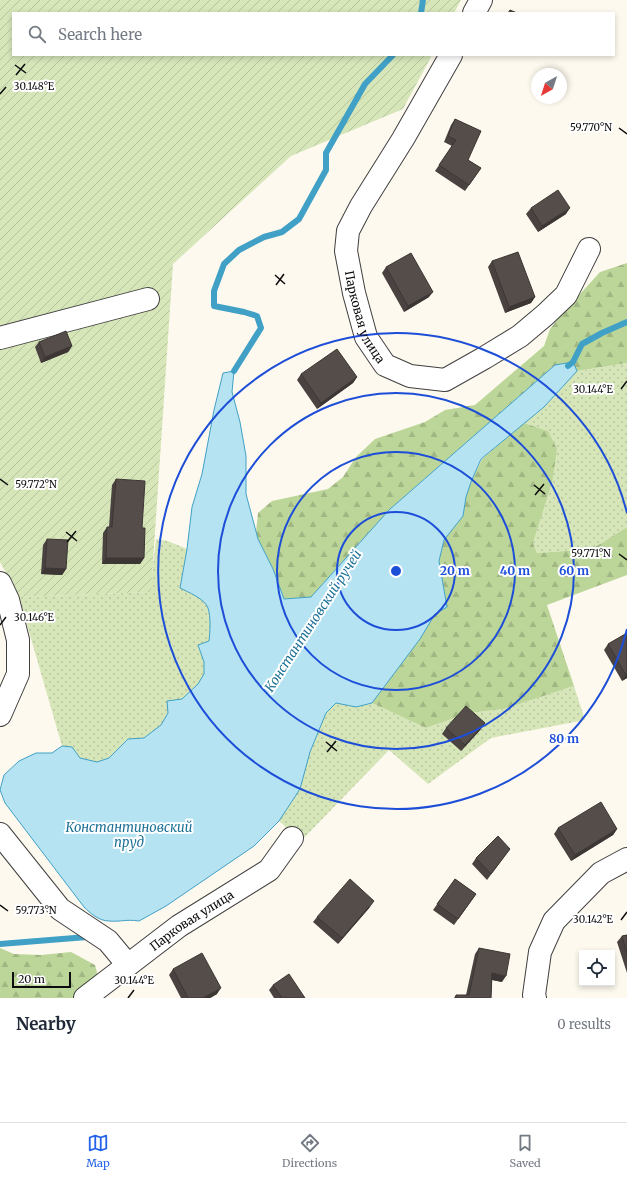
<!DOCTYPE html>
<meta charset="utf-8">
<style>
:root{--surface:#fff;--page:#f6f6f7;--text:#1f2937;--muted:#747a83;--line:#e0e1e3;--accent:#2563eb}
body{margin:0;font-family:Merriweather,serif;background:var(--page);color:var(--text)}
.controls{position:absolute;right:12px;bottom:12px;display:grid;overflow:hidden;border-radius:0px;box-shadow:0 2px 6px #0003}
.controls button{width:36px;height:36px;display:grid;place-items:center;padding:0;border:0;border-bottom:1px solid var(--line);background:var(--surface);color:var(--text);font:20px sans-serif}
.compass{position:absolute;left:531px;top:68px;width:36px;height:36px;border-radius:50%;background:var(--surface);box-shadow:0 2px 6px #0003;rotate:219deg}
.scale{position:absolute;left:12px;bottom:10px;width:59px;box-sizing:border-box;padding-left:4px;border:2px solid #0d0d0d;border-top:0;font-size:11px;line-height:14px;white-space:nowrap;color:#0d0d0d;-webkit-text-stroke:3px #fff;paint-order:stroke}
.list{margin:0;padding:0;list-style:none}
h2{display:flex;justify-content:space-between;align-items:center;height:52px;margin:0;padding:0 16px;font-size:17px}
h2 small{font-size:13px;font-weight:400;color:var(--muted)}
.icon{flex:none;width:22px;height:22px;fill:none;stroke:currentColor;stroke-width:2;stroke-linecap:round;stroke-linejoin:round}
.map{position:relative;flex:none;width:627px;height:998px;overflow:hidden}
.search{position:absolute;background:var(--surface);box-shadow:0 2px 6px #0003;left:12px;right:12px;top:12px;height:44px;display:flex;align-items:center;gap:10px;box-sizing:border-box;padding:0 14px;border-radius:0px;color:var(--muted);font-size:15px}
.sheet{height:124px;background:var(--surface)}
nav{display:flex;justify-content:space-around;align-items:center;box-sizing:border-box;height:56px;border-top:1px solid var(--line);background:var(--surface);font-size:11px;color:var(--muted)}
nav a{display:grid;justify-items:center;gap:2px}
nav .on{color:var(--accent)}
.map>svg:first-child{display:block}
</style>
<div class="map">
<svg width="627" height="998" viewBox="0 0 627 998">
<defs>
<pattern id="grass-dots" width="8" height="8" patternUnits="userSpaceOnUse"><rect width="8" height="8" fill="#d6e6b9"/><path d="M2 2h.1M6 6h.1" fill="none" stroke="#b6c49e" stroke-width="1.8" stroke-linecap="round"/></pattern>
<pattern id="forest-firs" width="22" height="20" patternUnits="userSpaceOnUse"><rect width="22" height="20" fill="#bcd699"/><path d="M5 1l3.5 6h-7zM16 11l3.5 6h-7z" fill="#a0b683"/></pattern>
<pattern id="garden-furrows" width="10" height="10" patternUnits="userSpaceOnUse"><rect width="10" height="10" fill="#d6e6b9"/><path d="M-1 1l2-2M0 10L10 0M9 11l2-2" fill="none" stroke="#b6c49e"/></pattern>
</defs>
<rect width="100%" height="100%" fill="#fef9ee"/>
<!-- grass -->
<path fill="url(#grass-dots)" d="M 627,363 L 627,527 L 592,549 L 537,553 L 533,543 L 552,483 L 548,431 L 524,423 L 544,407 L 577,371 Z
M 156,539 L 168,541 L 187,549 L 180,587 C 188,592 205,599 208,608 C 211,617 210,632 209,641 L 198,646 L 204,662 L 204,674 L 198,684 L 168,713 L 161,725 L 144,738 L 127,739 L 109,758 L 97,762 L 79,758 L 72,747 L 62,746 L 19,597 L 150,592 Z
M 574,686 L 585,720 L 491,738 L 428,784 L 389,750 L 301,841 L 279,821 L 300,789 L 310,752 L 326,713 L 336,703 L 356,707 L 372,703 L 426,728 L 469,713 L 504,709 Z"/>
<!-- forest -->
<path fill="url(#forest-firs)" d="M 627,263 L 627,363 L 577,371 L 573,362 L 555,365 L 389,510 L 311,597 L 284,599 L 273,569 L 258,539 L 256,532 L 258,513 L 272,501 L 328,489 L 343,477 L 356,457 L 375,439 L 425,422 L 445,410 L 475,405 L 544,346 L 550,329 L 562,314 L 600,272 Z
M 524,423 L 548,431 L 557,449 L 552,483 L 533,543 L 537,553 L 592,549 L 627,527 L 627,575 L 547,605 L 574,686 L 504,709 L 469,713 L 426,728 L 372,703 L 420,639 L 435,614 L 447,607 L 439,561 L 444,540 L 463,516 L 466,497 L 471,482 L 482,459 Z
M 0,948 L 14,954 L 41,955 L 71,952 L 95,965 L 103,995 L 99,998 L 0,998 Z"/>
<!-- garden -->
<path fill="url(#garden-furrows)" d="M 0,0 L 461,0 L 454,13 L 13,13 L 13,55 L 432,55 L 403,109 L 291,156 L 173,264 L 151,592 L 19,597 L 0,562 Z"/>
<!-- water -->
<path fill="#b5e3f2" stroke="#40a0c5" d="M 573,362 L 577,371 L 544,407 L 481,459 L 471,482 L 466,497 L 463,516 L 444,540 L 439,561 L 447,607 L 435,614 L 420,639 L 372,703 L 356,707 L 336,703 L 326,713 L 310,752 L 300,789 L 279,821 L 254,846 L 166,906 L 139,921 C 126,919 121,922 109,921 C 99,921 90,913 84,907 L 5,803 L 0,790 L 4,775 L 19,761 L 36,753 L 52,753 L 62,746 L 72,747 L 80,758 L 97,762 L 109,758 L 128,739 L 144,738 L 161,725 L 168,713 L 167,701 L 182,699 L 198,684 L 204,674 L 204,662 L 198,645 L 209,641 C 210,632 211,617 208,608 C 205,599 188,592 180,588 L 187,549 L 192,507 L 202,474 L 214,410 L 223,373 L 234,371 L 232,392 L 240,422 L 246,456 L 246,494 L 258,539 L 273,569 L 284,599 L 311,597 L 389,510 L 555,365 Z"/>
<g fill="none" stroke-linecap="round" stroke-linejoin="round">
<!-- stream -->
<path stroke="#40a0c5" stroke-width="6" d="M 421,13 L 423,0
M 568,366 L 573,362 L 582,344 L 602,333 L 627,322
M 234,371 L 261,328 L 257,316 L 244,312 L 214,306 L 214,291 L 224,264 L 239,250 L 264,237 L 282,232 L 299,219 L 326,170 L 326,153 L 365,84 L 393,55
M 0,944 L 87,937"/>
<!-- minor casing -->
<g stroke="#404040" stroke-width="24">
<g id="minor">
<path d="M 474,13 L 481,0"/>
<path id="s1" d="M 451,55 L 403,139 L 361,206 L 348,231 L 346,251 L 354,293 L 366,337 L 385,365 L 410,376 L 445,380 L 484,358 L 520,336 L 545,315 L 566,295 L 589,249"/>
<path d="M 0,338 L 148,299"/>
<path d="M 0,583 L 8,600 L 18,640 L 18,674 L 0,715"/>
<path d="M 0,834 L 60,909 L 108,941 L 128,965"/>
<path id="s2" d="M 85,998 L 179,926 L 269,870 L 292,838"/>
<path d="M 535,998 L 534,995 L 540,952 L 554,921 L 601,873 L 627,859"/>
</g>
</g>
<!-- minor -->
<use href="#minor" stroke="#fff" stroke-width="22"/>
</g>
<!-- wall -->
<path fill="#494240" d="M 455,119 L 468,160 L 481,168 L 465,191 L 435,171 L 452,146 L 444,142 L 451,125 Z
M 531,208 L 566,214 L 538,232 L 526,214 Z
M 492,261 L 535,297 L 531,303 L 505,313 L 488,267 Z
M 386,267 L 429,297 L 404,312 L 382,273 Z
M 39,342 L 72,346 L 68,352 L 41,363 L 35,347 Z
M 301,374 L 357,377 L 353,383 L 317,409 L 297,380 Z
M 116,479 L 142,528 L 144,558 L 140,564 L 102,564 L 103,533 L 107,527 L 109,527 L 112,485 Z
M 47,539 L 66,569 L 62,575 L 41,574 L 43,545 Z
M 627,633 L 627,678 L 622,681 L 604,650 L 608,644 Z
M 446,728 L 481,729 L 461,751 L 442,734 Z
M 558,828 L 617,829 L 613,835 L 571,861 L 554,834 Z
M 510,849 L 487,880 L 472,864 L 476,858 Z
M 455,879 L 476,894 L 454,925 L 433,910 Z
M 370,907 L 338,944 L 313,922 L 317,917 Z
M 627,935 L 627,973 L 617,942 L 622,936 Z
M 479,948 L 502,982 L 492,980 L 491,998 L 454,998 L 456,995 L 466,995 L 475,954 Z
M 173,969 L 217,994 L 210,998 L 181,998 L 169,975 Z
M 273,985 L 305,998 L 274,998 L 269,990 Z"/>
<!-- shaded-wall -->
<path fill="#3c3634" d="M 570,208 L 566,214 L 538,232 L 542,226 Z
M 433,292 L 429,297 L 404,312 L 408,306 Z
M 535,297 L 531,303 L 505,313 L 509,307 Z
M 72,346 L 68,352 L 41,363 L 45,357 Z
M 357,377 L 353,383 L 317,409 L 321,403 Z
M 106,558 L 144,558 L 140,564 L 102,564 Z
M 45,568 L 66,569 L 62,575 L 41,574 Z
M 627,674 L 627,678 L 622,681 L 626,675 Z
M 485,723 L 481,729 L 461,751 L 465,745 Z
M 617,829 L 613,835 L 571,861 L 575,855 Z
M 374,901 L 370,907 L 338,944 L 342,938 Z
M 492,973 L 506,976 L 502,982 L 488,979 Z
M 221,988 L 217,994 L 210,998 L 203,998 Z"/>
<!-- building -->
<path fill="#554d4a" stroke="#3c3634" d="M 510,10 L 517,13 L 508,13 Z
M 455,119 L 481,131 L 468,160 L 481,168 L 469,185 L 439,165 L 456,140 L 448,136 Z
M 558,190 L 570,208 L 542,226 L 531,208 Z
M 518,252 L 535,297 L 509,307 L 492,261 Z
M 411,253 L 433,292 L 408,306 L 386,267 Z
M 66,331 L 72,346 L 45,357 L 39,342 Z
M 337,349 L 357,377 L 321,403 L 301,374 Z
M 116,479 L 145,481 L 142,528 L 145,528 L 144,558 L 106,558 L 107,527 L 112,527 Z
M 47,539 L 68,540 L 66,569 L 45,568 Z
M 627,633 L 627,674 L 626,675 L 608,644 Z
M 466,706 L 485,723 L 465,745 L 446,728 Z
M 601,802 L 617,829 L 575,855 L 558,828 Z
M 498,836 L 510,849 L 491,874 L 476,858 Z
M 350,879 L 374,901 L 342,938 L 317,917 Z
M 455,879 L 476,894 L 458,919 L 437,904 Z
M 627,935 L 627,954 L 622,936 Z
M 479,948 L 510,954 L 506,976 L 492,973 L 491,998 L 456,998 L 456,995 L 469,995 Z
M 202,953 L 221,988 L 203,998 L 188,998 L 173,969 Z
M 289,974 L 305,998 L 282,998 L 273,985 Z"/>
<!-- ticks -->
<path fill="none" stroke="#0d0d0d" stroke-width="1.5" d="M 15,65 L 26,73M 16,75 L 25,64M 0,94 L 6,87M 619,128 L 627,134M 275,275 L 285,284M 276,285 L 284,274M 621,389 L 627,381M 0,479 L 8,485M 534,485 L 545,494M 535,495 L 544,484M 66,532 L 77,541M 67,542 L 76,531M 619,554 L 627,560M 0,625 L 6,617M 326,742 L 337,751M 327,752 L 336,741M 0,905 L 8,911M 621,920 L 627,912M 128,998 L 134,990"/>
<!-- distance rings -->
<g fill="none" stroke="#1d4ed8" stroke-width="2">
<circle cx="396" cy="571" r="59"/>
<circle cx="396" cy="571" r="119"/>
<circle cx="396" cy="571" r="178"/>
<path d="M627 629A238 238 0 1 1 627 513"/>
</g>
<g text-anchor="middle" dominant-baseline="central" stroke-width="4" stroke-linejoin="round" paint-order="stroke">
<!-- street labels -->
<g font-size="12" fill="#0d0d0d" stroke="#fff">
<text stroke="none"><textPath href="#s1" startOffset="293">Парковая улица</textPath></text>
<text stroke="none"><textPath href="#s2" startOffset="132">Парковая улица</textPath></text>
</g>
<!-- water labels -->
<g font-size="13" font-style="italic" fill="#1d7197" stroke="#fff">
<text transform="translate(313 621) rotate(-57)">Константиновский ручей</text>
<text x="129" y="827">Константиновский<tspan x="129" dy="15">пруд</tspan></text>
</g>
</g>
<g font-size="10" text-anchor="middle" fill="#0d0d0d" stroke="#fff" stroke-width="4" stroke-linejoin="round" paint-order="stroke">
<text x="34" y="90">30.148°E</text>
<text x="591" y="131">59.770°N</text>
<text x="593" y="393">30.144°E</text>
<text x="36" y="488">59.772°N</text>
<text x="591" y="557">59.771°N</text>
<text x="34" y="621">30.146°E</text>
<text x="36" y="914">59.773°N</text>
<text x="593" y="923">30.142°E</text>
<text x="134" y="984">30.144°E</text>
</g>
<circle cx="396" cy="571" r="6" fill="#1d4ed8" stroke="#fff" stroke-width="2"/>
<g font-size="12" text-anchor="middle" font-weight="bold" fill="#1d4ed8" stroke="#fff" stroke-width="4" stroke-linejoin="round" paint-order="stroke">
<text x="455" y="575">20 m</text>
<text x="515" y="575">40 m</text>
<text x="574" y="575">60 m</text>
<text x="564" y="743">80 m</text>
</g>
</svg>
<div class="controls">
<button><svg class="icon" aria-label="locate" viewBox="0 0 24 24"><circle cx="12" cy="12" r="6"/><path d="M12 2v4M12 18v4M2 12h4M18 12h4"/></svg></button>
</div>
<svg class="compass" viewBox="-18 -18 36 36"><path d="M0-13l5 13h-10z" fill="#e53935"/><path d="M0 13l5-13h-10z" fill="#747a83"/></svg>
<div class="scale">20 m</div>
<div class="search"><svg class="icon" aria-label="search" viewBox="0 0 24 24"><circle cx="10" cy="10" r="6"/><path d="M15 15l6 6"/></svg>Search here</div>
</div>
<section class="sheet">
<h2>Nearby<small>0 results</small></h2>
<ul class="list">
</ul>
</section>
<nav>
<a class="on"><svg class="icon" aria-label="map" viewBox="0 0 24 24"><path d="M3 6l6-2 6 2 6-2v14l-6 2-6-2-6 2zM9 4v14M15 6v14"/></svg>Map</a>
<a><svg class="icon" aria-label="directions" viewBox="0 0 24 24"><path d="M12 3l9 9-9 9-9-9zM9 14v-3h6M13 9l2 2-2 2"/></svg>Directions</a>
<a><svg class="icon" aria-label="saved" viewBox="0 0 24 24"><path d="M7 4h10v16l-5-4-5 4z"/></svg>Saved</a>
</nav>
